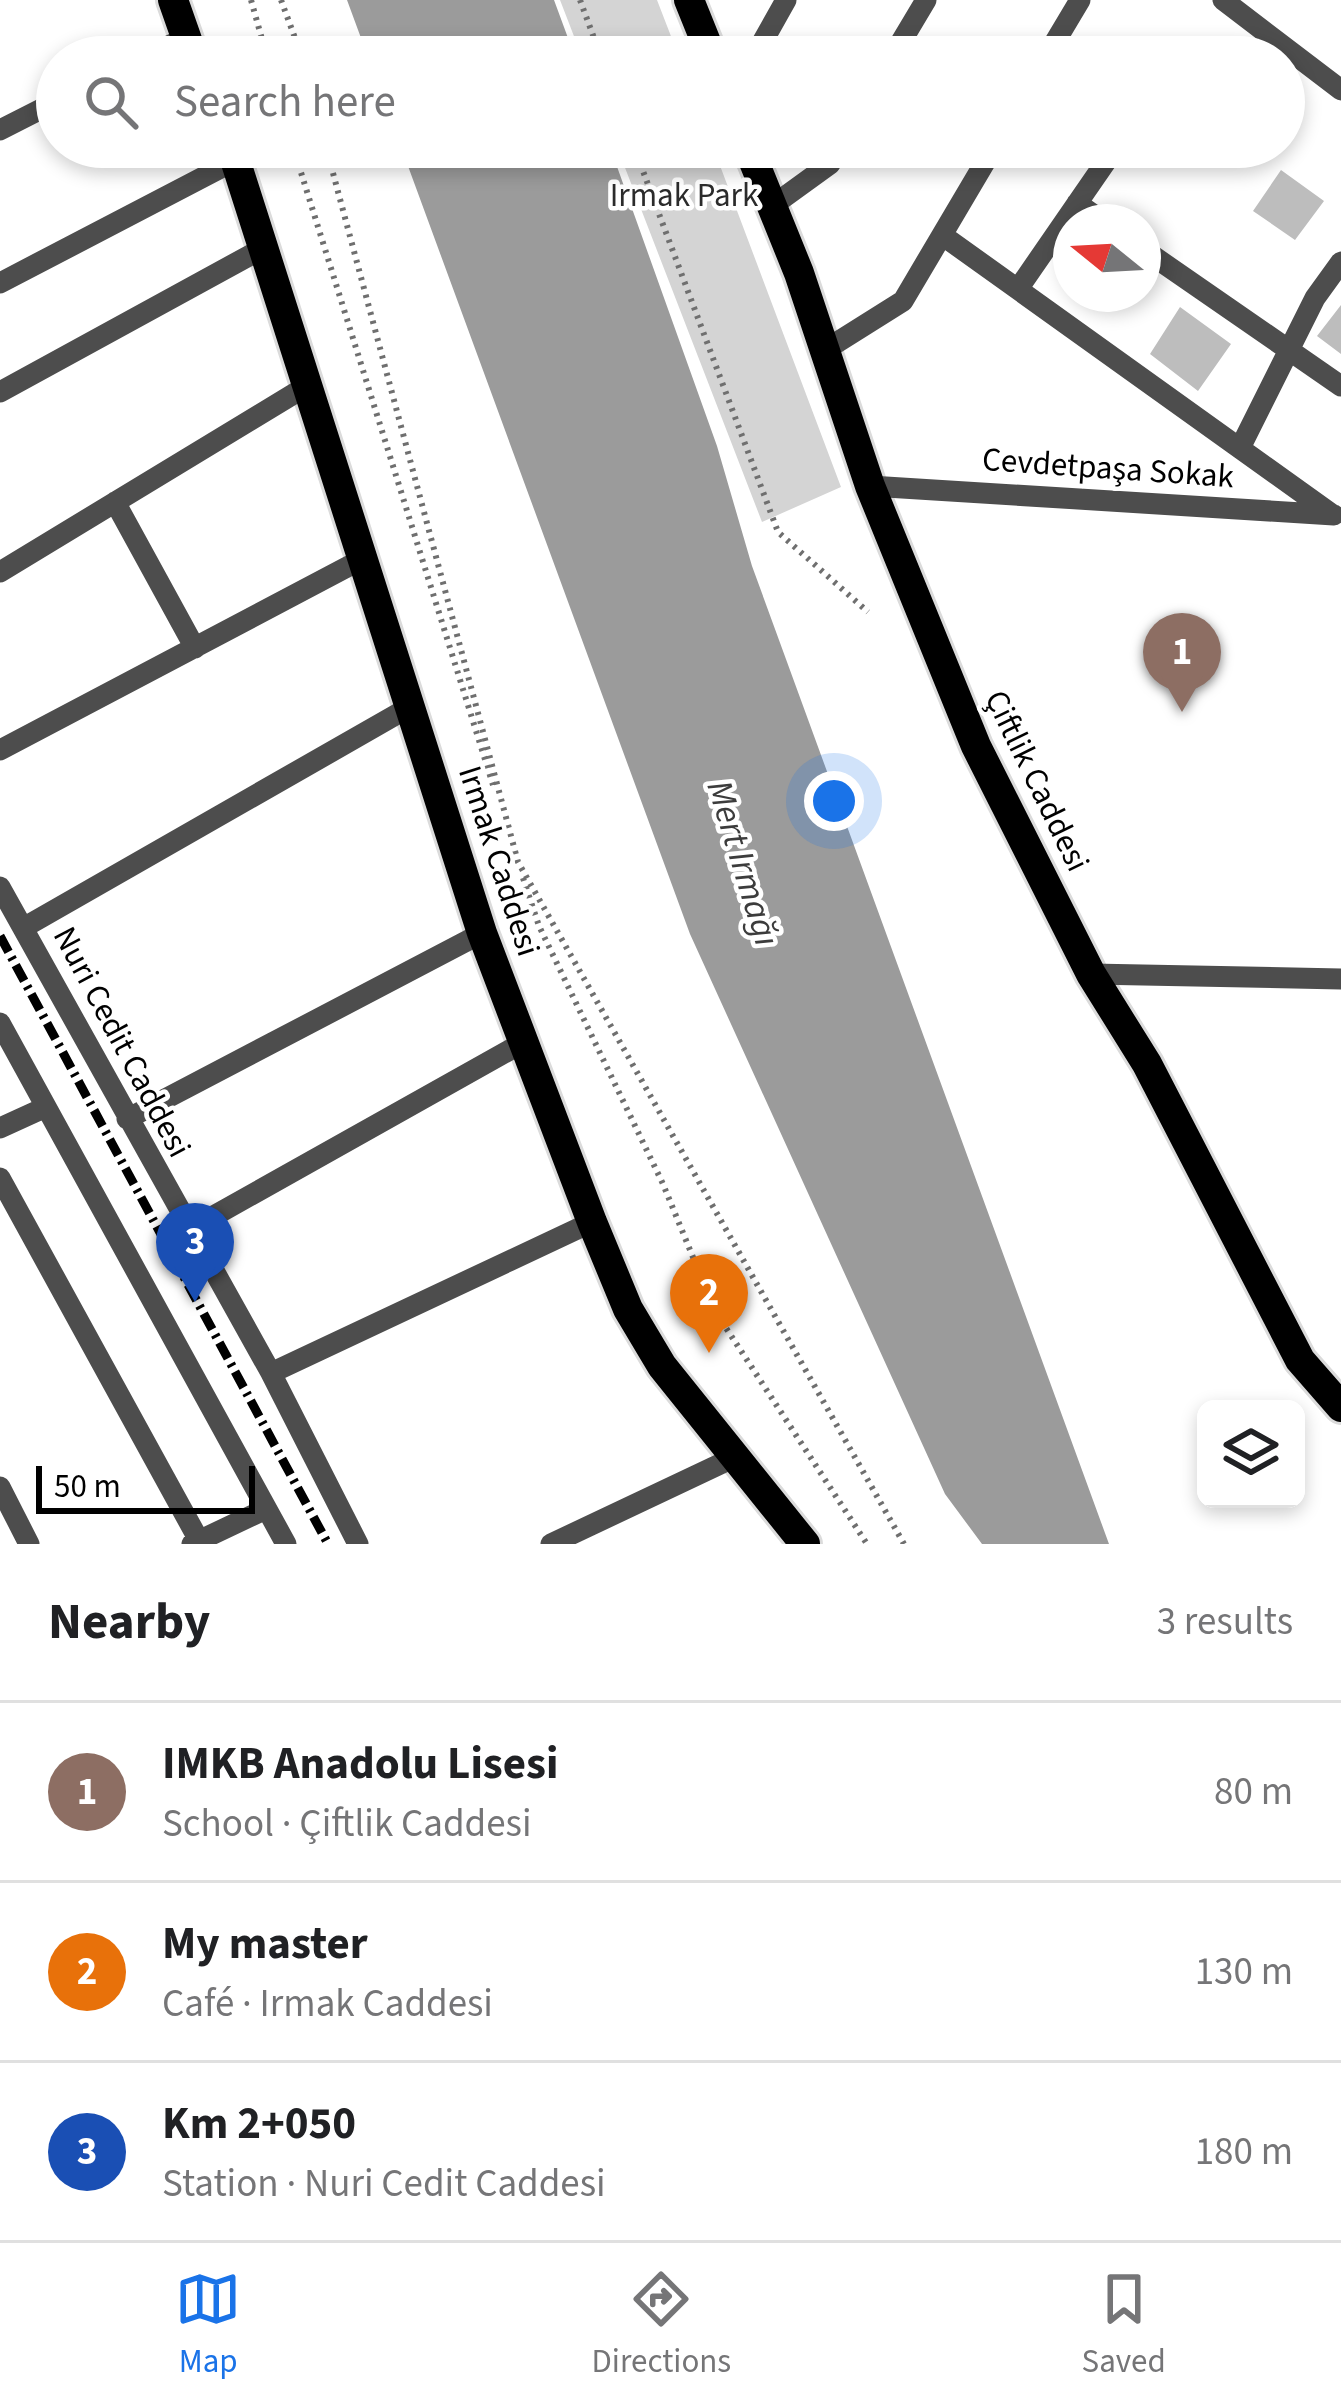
<!DOCTYPE html>
<meta charset="utf-8">
<style>
:root{--surface:#fff;--page:#f6f6f6;--text:#202124;--muted:#757577;--line:#e0e0e0;--accent:#1a73e8}
body{margin:0;font-family:"Source Sans 3",sans-serif;background:var(--page);color:var(--text)}
.controls{position:absolute;right:36px;bottom:36px;display:grid;overflow:hidden;border-radius:18px;box-shadow:0 6px 18px #0003}
.controls button{width:108px;height:108px;display:grid;place-items:center;padding:0;border:0;border-bottom:3px solid var(--line);background:var(--surface);color:var(--text);font:60px sans-serif}
.compass{position:absolute;left:1053px;top:204px;width:108px;height:108px;border-radius:50%;background:var(--surface);box-shadow:0 6px 18px #0003;rotate:288deg}
.scale{position:absolute;left:36px;bottom:30px;width:219px;box-sizing:border-box;padding-left:12px;border:6px solid #000;border-top:0;font-size:33px;line-height:42px;white-space:nowrap;color:#000;-webkit-text-stroke:9px #fff;paint-order:stroke}
.you{position:absolute;left:834px;top:801px;width:42px;height:42px;margin:-30px;border:9px solid #fff;border-radius:50%;background:#1a73e8;box-shadow:0 0 0 18px #1a73e833}
.badge{display:grid;place-items:center;width:78px;height:78px;border-radius:50%;background:var(--accent);color:#fff;font-size:39px;font-weight:700}
.pin{position:absolute;translate:-50% -99px;filter:drop-shadow(0 3px 6px #0008)}
.pin::after{content:'';position:absolute;top:63px;width:42px;height:36px;background:inherit;clip-path:polygon(0 0,100% 0,50% 100%)}
.list{margin:0;padding:0;list-style:none}
h2{display:flex;justify-content:space-between;align-items:center;height:156px;margin:0;padding:0 48px;font-size:51px}
h2 small{font-size:39px;font-weight:400;color:var(--muted)}
.list li{display:grid;grid-template-columns:78px 1fr auto;gap:36px;align-items:center;box-sizing:border-box;height:180px;padding:0 48px;border-top:3px solid var(--line)}
.list b{display:block;font-size:45px;white-space:nowrap}
.list p{margin:0;font-size:39px;white-space:nowrap;color:var(--muted)}
.list em{font-size:39px;font-style:normal;color:var(--muted)}
.icon{flex:none;width:66px;height:66px;fill:none;stroke:currentColor;stroke-width:2;stroke-linecap:round;stroke-linejoin:round}
.map{position:relative;flex:none;width:1341px;height:1544px;overflow:hidden}
.search{position:absolute;background:var(--surface);box-shadow:0 6px 18px #0003;left:36px;right:36px;top:36px;height:132px;display:flex;align-items:center;gap:30px;box-sizing:border-box;padding:0 42px;border-radius:66px;color:var(--muted);font-size:45px}
.sheet{height:696px;background:var(--surface)}
nav{display:flex;justify-content:space-around;align-items:center;box-sizing:border-box;height:168px;border-top:3px solid var(--line);background:var(--surface);font-size:33px;color:var(--muted)}
nav a{display:grid;justify-items:center;gap:6px}
nav .on{color:var(--accent)}
.map>svg:first-child{display:block}
</style>
<div class="map">
<svg width="1341" height="1544" viewBox="0 0 1341 1544">
<rect width="100%" height="100%" fill="#fff"/>
<!-- green -->
<path fill="#d4d4d4" d="M 560,0 L 657,0 L 679,57 L 582,57 Z
M 617,147 L 713,147 L 841,487 L 762,522 Z"/>
<!-- water -->
<path fill="#9b9b9b" d="M 347,0 L 554,0 L 575,57 L 368,57 Z
M 401,147 L 610,147 L 717,446 L 752,566 L 1109,1544 L 982,1544 L 945,1494 L 690,934 Z"/>
<!-- building -->
<path fill="#bdbdbd" d="M 1281,170 L 1324,201 L 1295,240 L 1253,211 Z
M 1341,305 L 1341,354 L 1317,336 Z
M 1180,307 L 1231,344 L 1198,391 L 1150,354 Z"/>
<g fill="none" stroke-linecap="round" stroke-linejoin="round">
<!-- major casing -->
<g stroke="#dbdbdb" stroke-width="36">
<path id="major" d="M 173,0 L 193,57
M 689,0 L 712,57
M 231,147 L 482,933 L 592,1222 L 628,1309 L 662,1366 L 805,1544
M 748,147 L 799,273 L 870,486 L 976,746 L 1091,974 L 1147,1064 L 1300,1360 L 1341,1407"/>
</g>
<!-- path -->
<path stroke="#6f6f6f" stroke-width="6" stroke-dasharray="3 6" stroke-linecap="butt" d="M 251,0 L 267,57
M 281,0 L 302,57
M 580,0 L 601,57
M 293,147 L 493,785
M 326,147 L 518,862 L 904,1544
M 634,147 L 778,532 L 868,612
M 523,878 L 539,926 L 663,1184 L 715,1311 L 867,1544"/>
<!-- minor -->
<path stroke="#4d4d4d" stroke-width="21" d="M 1223,0 L 1341,90
M 146,57 L 185,38
M 754,57 L 786,0
M 892,57 L 926,0
M 1046,57 L 1080,0
M 0,130 L 57,101
M 1077,203 L 1104,222
M 772,206 L 830,164 L 840,147
M 942,235 L 1333,515
M 1143,249 L 1341,386
M 0,283 L 236,160
M 1018,289 L 1116,147
M 825,350 L 903,301 L 994,147
M 0,392 L 265,247
M 1240,448 L 1315,298 L 1341,262
M 870,486 L 1334,515
M 115,502 L 195,648
M 0,572 L 310,384
M 0,750 L 366,557
M 0,887 L 271,1373 L 358,1544
M 23,928 L 413,705
M 1091,974 L 1341,979
M 0,1023 L 286,1544
M 127,1119 L 482,933
M 0,1128 L 46,1107
M 0,1178 L 201,1544
M 187,1231 L 522,1043
M 271,1373 L 592,1222
M 0,1487 L 29,1544
M 192,1544 L 266,1509
M 551,1544 L 735,1457"/>
<!-- major -->
<use href="#major" stroke="#000" stroke-width="30"/>
<!-- rail -->
<path stroke="#000" stroke-width="9" stroke-dasharray="18 6 3 6" stroke-linecap="butt" d="M 0,936 L 328,1544"/>
</g>
<g text-anchor="middle" dominant-baseline="central" stroke-width="9" stroke-linejoin="round" paint-order="stroke">
<!-- park labels -->
<g font-size="33" fill="#2b2b2b" stroke="#fff">
<text x="684" y="195">Irmak Park</text>
</g>
<!-- street labels -->
<g font-size="33" fill="#000" stroke="#fff">
<text transform="translate(1108 468) rotate(4)">Cevdetpaşa Sokak</text>
<text transform="translate(1037 781) rotate(64)">Çiftlik Caddesi</text>
<text transform="translate(499 861) rotate(72)">Irmak Caddesi</text>
<text transform="translate(122 1042) rotate(62)">Nuri Cedit Caddesi</text>
</g>
<!-- water labels -->
<g font-size="36" font-style="italic" fill="#3c3c3c" stroke="#fff">
<text transform="translate(743 863) rotate(73)">Mert Irmağı</text>
</g>
</g>
</svg>
<div class="controls">
<button><svg class="icon" aria-label="layers" viewBox="0 0 24 24"><path d="M12 4l9 5-9 5-9-5zM3 14l9 5 9-5"/></svg></button>
</div>
<svg class="compass" viewBox="-18 -18 36 36"><path d="M0-13l5 13h-10z" fill="#e53935"/><path d="M0 13l5-13h-10z" fill="#757577"/></svg>
<div class="scale">50 m</div>
<div class="you"></div>
<div class="pin badge" style="left:1182px;top:712px;background:#8d6e63">1</div>
<div class="pin badge" style="left:709px;top:1353px;background:#e8710a">2</div>
<div class="pin badge" style="left:195px;top:1302px;background:#1a4fb4">3</div>
<div class="search"><svg class="icon" aria-label="search" viewBox="0 0 24 24"><circle cx="10" cy="10" r="6"/><path d="M15 15l6 6"/></svg>Search here</div>
</div>
<section class="sheet">
<h2>Nearby<small>3 results</small></h2>
<ul class="list">
<li><span class="badge" style="background:#8d6e63">1</span><div><b>IMKB Anadolu Lisesi</b><p>School · Çiftlik Caddesi</p></div><em>80 m</em></li>
<li><span class="badge" style="background:#e8710a">2</span><div><b>My master</b><p>Café · Irmak Caddesi</p></div><em>130 m</em></li>
<li><span class="badge" style="background:#1a4fb4">3</span><div><b>Km 2+050</b><p>Station · Nuri Cedit Caddesi</p></div><em>180 m</em></li>
</ul>
</section>
<nav>
<a class="on"><svg class="icon" aria-label="map" viewBox="0 0 24 24"><path d="M3 6l6-2 6 2 6-2v14l-6 2-6-2-6 2zM9 4v14M15 6v14"/></svg>Map</a>
<a><svg class="icon" aria-label="directions" viewBox="0 0 24 24"><path d="M12 3l9 9-9 9-9-9zM9 14v-3h6M13 9l2 2-2 2"/></svg>Directions</a>
<a><svg class="icon" aria-label="saved" viewBox="0 0 24 24"><path d="M7 4h10v16l-5-4-5 4z"/></svg>Saved</a>
</nav>
